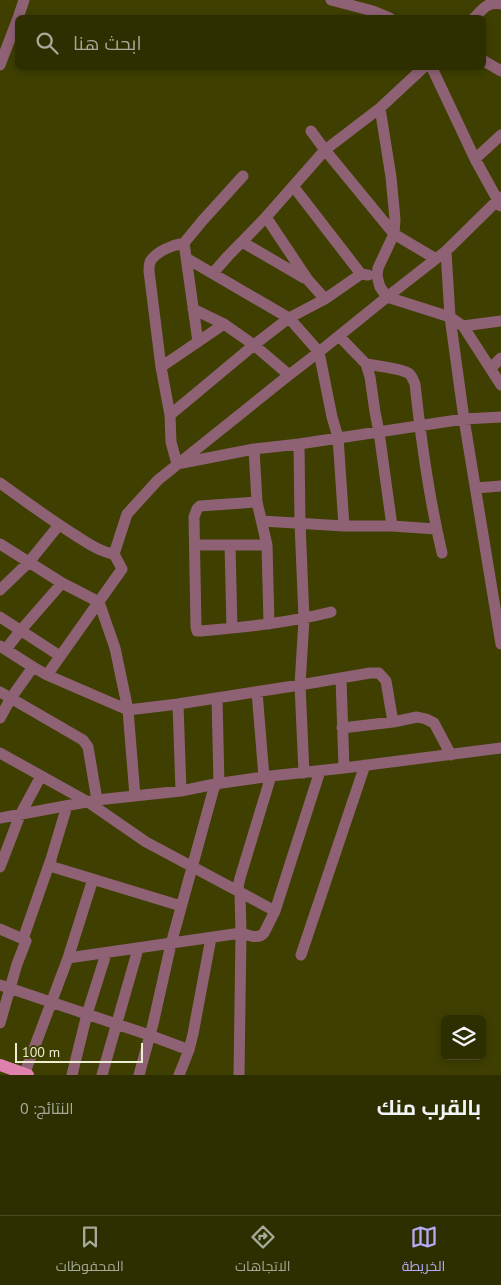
<!DOCTYPE html>
<html lang="ar">
<meta charset="utf-8">
<style>
:root{--surface:#2e2f01;--page:#3a3b10;--text:#f1f3f6;--muted:#a7a999;--line:#494a23;--accent:#b7abf7}
body{margin:0;font-family:"PT Sans",Cairo,sans-serif;background:var(--page);color:var(--text);direction:rtl}
.controls{position:absolute;right:15px;bottom:15px;display:grid;overflow:hidden;border-radius:8px;box-shadow:0 2px 8px #0003}
.controls button{width:45px;height:45px;display:grid;place-items:center;padding:0;border:0;border-bottom:1px solid var(--line);background:var(--surface);color:var(--text);font:25px sans-serif}
.scale{position:absolute;left:15px;bottom:12px;width:128px;box-sizing:border-box;padding-left:5px;border:2px solid #eceed1;border-top:0;font-size:14px;line-height:18px;white-space:nowrap;color:#eceed1;-webkit-text-stroke:4px #3e3f01;paint-order:stroke}
.list{margin:0;padding:0;list-style:none}
h2{display:flex;justify-content:space-between;align-items:center;height:65px;margin:0;padding:0 20px;font-size:21px}
h2 small{font-size:16px;font-weight:400;color:var(--muted)}
.icon{flex:none;width:28px;height:28px;fill:none;stroke:currentColor;stroke-width:2;stroke-linecap:round;stroke-linejoin:round}
.map{position:relative;flex:none;width:501px;height:1075px;overflow:hidden;direction:ltr}
.search{position:absolute;background:var(--surface);box-shadow:0 2px 8px #0003;left:15px;right:15px;top:15px;height:55px;display:flex;align-items:center;gap:12px;box-sizing:border-box;padding:0 18px;border-radius:8px;color:var(--muted);font-size:19px}
.sheet{height:140px;background:var(--surface)}
nav{display:flex;justify-content:space-around;align-items:center;box-sizing:border-box;height:70px;border-top:1px solid var(--line);background:var(--surface);font-size:14px;color:var(--muted)}
nav a{display:grid;justify-items:center;gap:2px}
nav .on{color:var(--accent)}
.map>svg:first-child{display:block}
</style>
<div class="map">
<svg width="501" height="1075" viewBox="0 0 501 1075">
<rect width="100%" height="100%" fill="#3e3f01"/>
<g fill="none" stroke-linecap="round" stroke-linejoin="round">
<!-- minor -->
<path stroke="#8f6175" stroke-width="11" d="M 331,0 L 373,11 L 390,18
M 18,18 L 24,0
M 474,18 C 483,9 488,1 501,4
M 484,61 L 501,71
M 0,65 L 18,18
M 432,68 L 475,159 L 501,206
M 311,131 L 325,150 L 394,234 L 436,259
M 475,159 L 501,135
M 293,186 L 361,274 L 368,275
M 501,197 L 446,251 L 387,297 L 450,317 L 463,326 L 501,385
M 266,217 L 308,280 L 325,299
M 242,242 L 304,278
M 184,243 C 173,245 156,251 150,262 C 149,265 149,268 149,271 L 161,367 L 170,415 L 171,442 L 177,464 L 254,449 L 299,444 L 464,419 L 501,417
M 446,251 L 450,317 L 464,419 L 501,644
M 186,258 L 289,318 L 319,352 L 332,417 L 338,437 L 344,526
M 213,273 L 228,256 L 266,217 L 325,150 L 380,108 L 423,68
M 193,309 L 224,324
M 463,326 L 501,321
M 339,336 L 366,364 L 370,377 L 375,412 L 379,432 L 392,526 L 436,529
M 198,342 L 184,243 L 203,220 L 243,176
M 366,364 C 377,366 399,368 408,373 C 412,375 413,380 415,384 C 421,440 429,498 442,553
M 161,367 L 224,324 L 254,345 L 289,375
M 491,368 L 501,358
M 170,415 L 254,345 L 289,318 L 325,299 L 361,274
M 299,444 L 300,523 L 304,619 L 300,685 L 304,773
M 254,449 L 257,502 L 267,545 L 269,624
M 0,483 C 26,502 51,520 78,537 C 89,544 101,552 114,554
M 476,488 L 501,486
M 257,502 L 200,506 L 197,509 L 194,517 L 196,627 L 197,631 L 201,631 C 245,627 288,623 331,612
M 262,521 L 344,526 L 392,526
M 0,544 L 62,583 L 99,602 L 115,648 L 128,710 L 135,796
M 195,545 L 267,545
M 230,545 L 232,628
M 0,590 L 29,562 L 59,525
M 0,617 L 60,656
M 0,646 L 33,667 L 11,698 L 0,718
M 6,649 L 21,630 L 62,583
M 33,667 L 47,675 L 128,710 L 178,704 L 300,685 L 370,673 L 379,673 L 386,681 L 393,722
M 47,675 L 122,569 L 114,554 L 127,514 L 158,480 L 289,375 L 319,352 L 387,297 L 380,287 L 377,276 L 378,268 L 394,234 L 395,219 L 391,177 L 380,108
M 341,678 L 344,768
M 0,692 L 83,740 L 88,747 L 97,800
M 257,692 L 264,777
M 217,698 L 219,784
M 178,704 L 181,791
M 342,728 L 393,722 L 417,717 L 426,719 L 434,723 L 451,755
M 0,753 L 88,802 L 146,842 L 275,911
M 67,806 L 51,859 L 51,864 L 53,867 L 181,906
M 0,818 L 97,800 L 181,791 L 215,784 L 271,776 L 344,768 L 501,748
M 0,867 L 20,815 L 41,776
M 0,929 L 23,939 L 26,941 L 17,964 L 0,1023
M 23,939 L 51,859
M 301,955 L 365,765
M 68,958 L 241,933 C 249,935 258,940 264,933 L 275,911 L 320,771
M 0,985 L 149,1035 L 189,1050
M 24,1075 L 68,958 L 93,879
M 72,1075 L 87,1014 L 106,954
M 102,1075 L 138,949
M 139,1075 L 153,1024 L 171,944 L 215,784
M 179,1075 L 189,1050 L 193,1034 L 211,938
M 239,1075 L 241,933 L 240,893 L 238,887 L 240,878 L 271,776"/>
<!-- major -->
<path stroke="#de82ad" stroke-width="12" d="M 0,1065 L 28,1075"/>
</g>
</svg>
<div class="controls">
<button><svg class="icon" aria-label="layers" viewBox="0 0 24 24"><path d="M12 4l9 5-9 5-9-5zM3 14l9 5 9-5"/></svg></button>
</div>
<div class="scale">100 m</div>
<div class="search"><svg class="icon" aria-label="search" viewBox="0 0 24 24"><circle cx="10" cy="10" r="6"/><path d="M15 15l6 6"/></svg>ابحث هنا</div>
</div>
<section class="sheet">
<h2>بالقرب منك<small>النتائج: 0</small></h2>
<ul class="list">
</ul>
</section>
<nav>
<a class="on"><svg class="icon" aria-label="map" viewBox="0 0 24 24"><path d="M3 6l6-2 6 2 6-2v14l-6 2-6-2-6 2zM9 4v14M15 6v14"/></svg>الخريطة</a>
<a><svg class="icon" aria-label="directions" viewBox="0 0 24 24"><path d="M12 3l9 9-9 9-9-9zM9 14v-3h6M13 9l2 2-2 2"/></svg>الاتجاهات</a>
<a><svg class="icon" aria-label="saved" viewBox="0 0 24 24"><path d="M7 4h10v16l-5-4-5 4z"/></svg>المحفوظات</a>
</nav>
